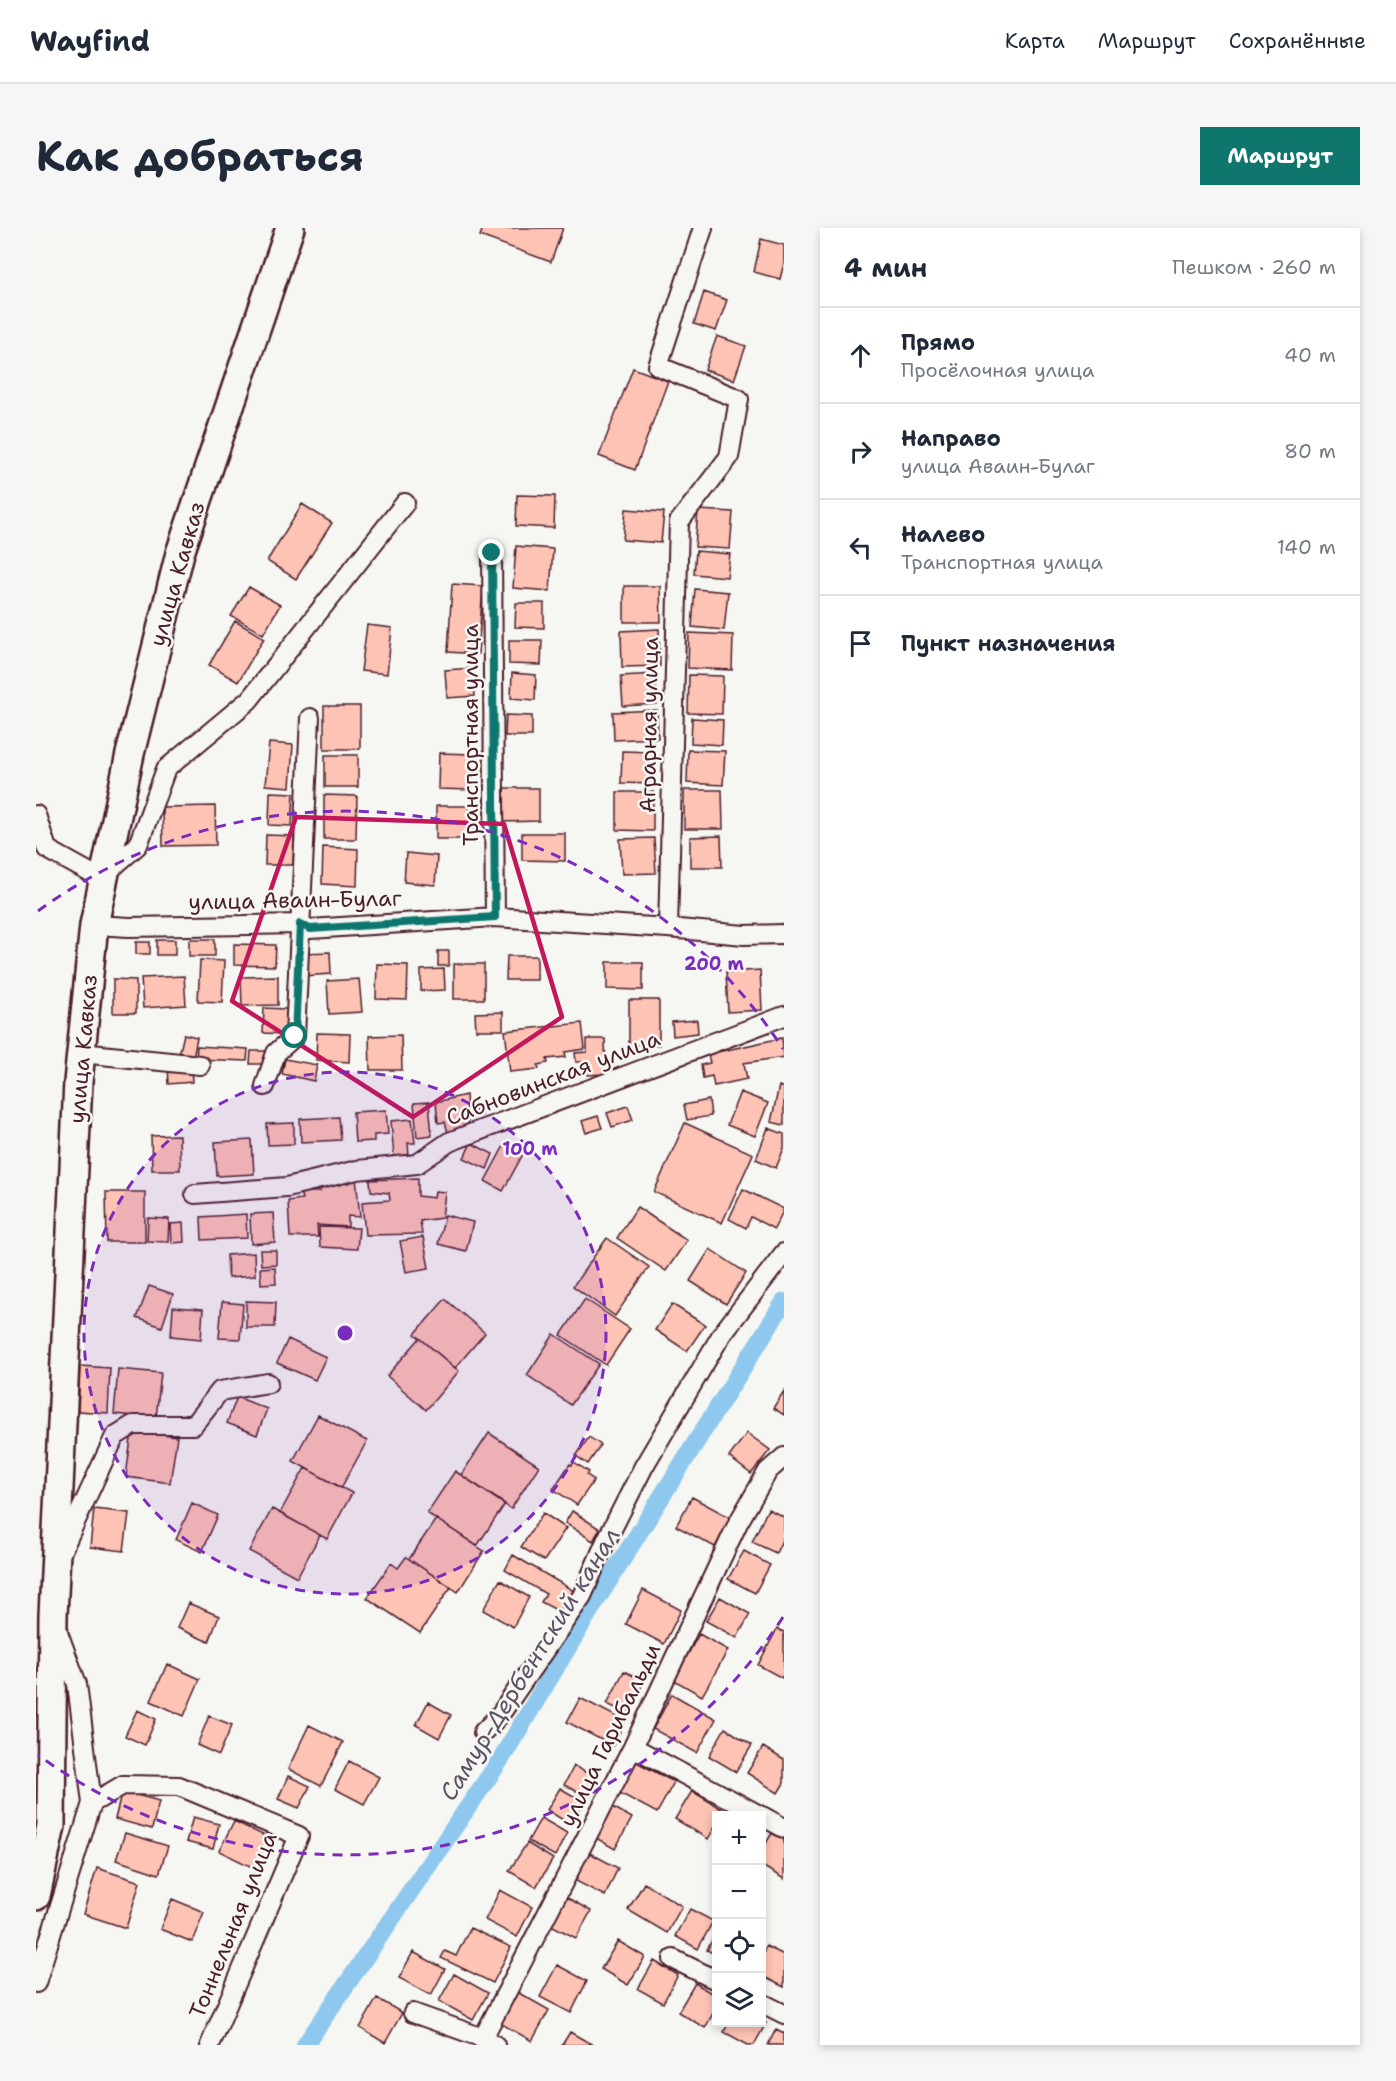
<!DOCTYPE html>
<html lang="ru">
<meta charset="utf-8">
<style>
:root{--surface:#fff;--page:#f6f6f7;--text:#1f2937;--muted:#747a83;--line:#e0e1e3;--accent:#0f766e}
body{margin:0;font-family:"Shantell Sans",sans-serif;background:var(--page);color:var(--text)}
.controls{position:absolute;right:18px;bottom:18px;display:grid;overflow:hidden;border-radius:0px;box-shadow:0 3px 9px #0003}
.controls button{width:54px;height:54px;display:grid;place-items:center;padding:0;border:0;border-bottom:2px solid var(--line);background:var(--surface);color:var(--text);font:30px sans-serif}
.stop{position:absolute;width:18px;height:18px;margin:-14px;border:4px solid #0f766e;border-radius:50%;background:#fff}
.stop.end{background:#0f766e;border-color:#fff;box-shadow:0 2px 6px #0008}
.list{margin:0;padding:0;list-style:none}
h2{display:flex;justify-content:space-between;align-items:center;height:78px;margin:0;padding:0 24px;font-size:26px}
h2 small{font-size:20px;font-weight:400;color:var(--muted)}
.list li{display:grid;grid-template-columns:39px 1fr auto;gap:18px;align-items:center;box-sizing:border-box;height:96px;padding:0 24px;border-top:2px solid var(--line)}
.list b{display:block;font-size:22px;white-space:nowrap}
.list p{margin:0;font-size:20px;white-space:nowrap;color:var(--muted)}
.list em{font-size:20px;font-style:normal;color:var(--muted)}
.icon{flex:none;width:33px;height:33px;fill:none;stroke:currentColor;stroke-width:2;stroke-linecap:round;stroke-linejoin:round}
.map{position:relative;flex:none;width:748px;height:1817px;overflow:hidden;border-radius:0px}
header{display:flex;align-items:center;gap:36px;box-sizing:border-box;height:84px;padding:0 30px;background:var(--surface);border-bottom:2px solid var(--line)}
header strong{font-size:28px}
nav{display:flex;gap:33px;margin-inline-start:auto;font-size:21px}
.intro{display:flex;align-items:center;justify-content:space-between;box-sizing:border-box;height:144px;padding:0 36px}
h1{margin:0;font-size:42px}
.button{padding:15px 27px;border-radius:0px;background:var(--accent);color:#fff;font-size:21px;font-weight:700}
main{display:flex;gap:36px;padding:0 36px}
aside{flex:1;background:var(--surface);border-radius:0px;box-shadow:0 3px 9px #0003}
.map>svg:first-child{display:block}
</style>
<header>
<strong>Wayfind</strong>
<nav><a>Карта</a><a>Маршрут</a><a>Сохранённые</a></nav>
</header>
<div class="intro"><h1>Как добраться</h1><a class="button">Маршрут</a></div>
<main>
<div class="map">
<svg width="748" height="1817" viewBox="0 0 748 1817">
<rect width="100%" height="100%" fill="#f6f6f2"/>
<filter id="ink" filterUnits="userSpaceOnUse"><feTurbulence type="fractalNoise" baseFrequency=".0167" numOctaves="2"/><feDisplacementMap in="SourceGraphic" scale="12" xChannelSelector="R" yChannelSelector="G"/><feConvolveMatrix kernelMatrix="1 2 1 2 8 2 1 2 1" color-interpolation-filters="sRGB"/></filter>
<g filter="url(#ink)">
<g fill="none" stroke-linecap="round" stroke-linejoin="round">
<!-- canal -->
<path stroke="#8ec8ee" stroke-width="18" d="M 269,1817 L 465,1531 L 555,1381 L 748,1074"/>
</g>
<!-- building -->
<path fill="#fdc3b4" stroke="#4a1f2b" stroke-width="1.5" d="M 447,0 L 527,0 L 515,34 L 444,8 Z
M 725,11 L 748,17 L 748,35 L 744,51 L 718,44 Z
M 668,64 L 691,72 L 680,103 L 658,96 Z
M 681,108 L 710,118 L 698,152 L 669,142 Z
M 597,140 L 632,153 L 599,242 L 563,228 Z
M 481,267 L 519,268 L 518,300 L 480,298 Z
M 266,276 L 296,295 L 260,351 L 231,333 Z
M 590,281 L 628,284 L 625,315 L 587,312 Z
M 662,282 L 697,284 L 694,321 L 659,319 Z
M 480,318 L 517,321 L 514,363 L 477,360 Z
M 660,323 L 694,326 L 691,349 L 658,346 Z
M 416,356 L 447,358 L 442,426 L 412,424 Z
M 588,358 L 624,358 L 625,394 L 588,394 Z
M 213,359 L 244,377 L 227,406 L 195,388 Z
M 659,361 L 692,364 L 688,402 L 656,399 Z
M 480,375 L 508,375 L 508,400 L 479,399 Z
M 199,393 L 228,410 L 202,454 L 173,437 Z
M 331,397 L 356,400 L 351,446 L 325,443 Z
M 623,401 L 624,438 L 586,439 L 585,403 Z
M 653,405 L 697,407 L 696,442 L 652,440 Z
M 473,412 L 506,412 L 505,437 L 473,436 Z
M 437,440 L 439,468 L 411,470 L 409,442 Z
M 476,445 L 500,447 L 499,472 L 475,470 Z
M 619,446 L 621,476 L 587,478 L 585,448 Z
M 653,447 L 687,448 L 686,486 L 652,485 Z
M 288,478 L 324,478 L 324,521 L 288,521 Z
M 621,482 L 622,510 L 578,512 L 577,484 Z
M 470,487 L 496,488 L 496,508 L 469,508 Z
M 656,490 L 687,492 L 686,517 L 655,515 Z
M 233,515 L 257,517 L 254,559 L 229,557 Z
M 652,522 L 689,523 L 687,557 L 651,555 Z
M 586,523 L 619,524 L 618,556 L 585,555 Z
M 403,525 L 436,526 L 435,562 L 402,561 Z
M 289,527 L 322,527 L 322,559 L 289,559 Z
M 464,560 L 503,560 L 503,593 L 465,594 Z
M 648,562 L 686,562 L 687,601 L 648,601 Z
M 234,564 L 258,565 L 256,598 L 233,597 Z
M 581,564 L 617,564 L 617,603 L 581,602 Z
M 288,567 L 321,568 L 320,611 L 288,611 Z
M 179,578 L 180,617 L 127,618 L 126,579 Z
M 400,578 L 433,578 L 433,611 L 400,611 Z
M 486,605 L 529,605 L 529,633 L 486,632 Z
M 230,607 L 258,608 L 257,637 L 229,637 Z
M 685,608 L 686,639 L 654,639 L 654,609 Z
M 618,610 L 620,645 L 586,646 L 584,611 Z
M 287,619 L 322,621 L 321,658 L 286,656 Z
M 370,625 L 401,628 L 399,657 L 368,654 Z
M 153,711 L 179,711 L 179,728 L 153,728 Z
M 121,712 L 139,712 L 139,727 L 121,727 Z
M 100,714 L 114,714 L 114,726 L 100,726 Z
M 198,716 L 240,717 L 239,738 L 198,737 Z
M 402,723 L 413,723 L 413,738 L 402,738 Z
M 294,724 L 295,746 L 268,748 L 267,725 Z
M 471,728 L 501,728 L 501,752 L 470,752 Z
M 164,732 L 188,733 L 186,774 L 162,773 Z
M 571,734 L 607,734 L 607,762 L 571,761 Z
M 341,736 L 372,737 L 371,772 L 340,771 Z
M 418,736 L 448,736 L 448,771 L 418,771 Z
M 408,741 L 409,762 L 385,763 L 385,742 Z
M 724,742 L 726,782 L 692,784 L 690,744 Z
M 148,748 L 150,777 L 107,780 L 105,750 Z
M 242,748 L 242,777 L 206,778 L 205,749 Z
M 77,751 L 100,752 L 100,785 L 77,785 Z
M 323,751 L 326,784 L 293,786 L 291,753 Z
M 593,772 L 623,772 L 623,817 L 593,817 Z
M 228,780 L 251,781 L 250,806 L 227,805 Z
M 467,784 L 467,802 L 440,802 L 439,785 Z
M 661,792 L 662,805 L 637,808 L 636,794 Z
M 546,795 L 549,821 L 529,824 L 530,829 L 511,831 L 512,835 L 502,837 L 503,841 L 474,844 L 469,803 Z
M 281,805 L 314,806 L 313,834 L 280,832 Z
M 148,806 L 161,809 L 157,830 L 143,827 Z
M 365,807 L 366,842 L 334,842 L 333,808 Z
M 746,810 L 748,829 L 708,835 L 711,851 L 678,858 L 676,848 L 667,850 L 665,837 L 674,835 L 672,826 Z
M 551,811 L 569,811 L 570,846 L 551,847 L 551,834 L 540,834 L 539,825 L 551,824 Z
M 161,818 L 212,821 L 211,833 L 160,831 Z
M 215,823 L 230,823 L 229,836 L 214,836 Z
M 249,831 L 281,837 L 278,853 L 246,846 Z
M 155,838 L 156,854 L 133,856 L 132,839 Z
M 743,858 L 748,860 L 748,897 L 735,894 Z
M 704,864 L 732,875 L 719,908 L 691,897 Z
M 430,867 L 432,897 L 413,908 L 409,894 L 402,895 L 400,874 Z
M 673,872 L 675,888 L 651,892 L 648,877 Z
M 393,874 L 396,907 L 381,909 L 378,875 Z
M 592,878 L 597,892 L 576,899 L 571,885 Z
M 350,882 L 352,906 L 338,907 L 338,913 L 319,914 L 317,884 Z
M 562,888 L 566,900 L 550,905 L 546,893 Z
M 303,889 L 305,912 L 265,914 L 264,891 Z
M 376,891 L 379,915 L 372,915 L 373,928 L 358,929 L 355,893 Z
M 258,895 L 258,916 L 232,917 L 231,896 Z
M 649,895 L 717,926 L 686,995 L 618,964 Z
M 732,900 L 748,906 L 748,920 L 740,940 L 720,931 Z
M 143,907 L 144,942 L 116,942 L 115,908 Z
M 216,912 L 218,946 L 181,948 L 179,914 Z
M 435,915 L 457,926 L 451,941 L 428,930 Z
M 469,916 L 487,926 L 467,963 L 449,953 Z
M 320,950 L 324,989 L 312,988 L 312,999 L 281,997 L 282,1009 L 254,1009 L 252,973 L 266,971 L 264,964 L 284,964 L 284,958 Z
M 382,950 L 382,968 L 398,970 L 399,963 L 409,964 L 406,990 L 384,993 L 386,1006 L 329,1007 L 326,974 L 354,972 L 353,965 L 335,963 L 334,952 Z
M 707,961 L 748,981 L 738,1001 L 715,989 L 710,1000 L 693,991 Z
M 70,964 L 109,964 L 109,1014 L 71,1014 Z
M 601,979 L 651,1012 L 630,1043 L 581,1010 Z
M 237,985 L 239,1014 L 215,1016 L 214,986 Z
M 210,986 L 211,1010 L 166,1012 L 165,989 Z
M 409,987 L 437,994 L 430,1023 L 402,1016 Z
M 112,990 L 133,991 L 132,1014 L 111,1013 Z
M 147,995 L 148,1014 L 135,1015 L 134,996 Z
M 283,999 L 323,1000 L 321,1021 L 284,1019 Z
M 387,1009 L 393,1040 L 370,1044 L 364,1013 Z
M 571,1010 L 613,1039 L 579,1088 L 537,1058 Z
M 674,1021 L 710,1045 L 690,1076 L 654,1053 Z
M 224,1022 L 240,1022 L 240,1036 L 225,1037 Z
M 218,1025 L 219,1048 L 192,1050 L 191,1027 Z
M 239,1039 L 240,1055 L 225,1056 L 224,1040 Z
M 113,1058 L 137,1066 L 126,1099 L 101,1090 Z
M 409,1071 L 449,1105 L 419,1140 L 379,1106 Z
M 549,1071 L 594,1101 L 570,1137 L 525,1107 Z
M 210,1073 L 240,1074 L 239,1099 L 210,1099 Z
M 186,1074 L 207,1076 L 204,1111 L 183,1110 Z
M 636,1076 L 669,1097 L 651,1123 L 619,1102 Z
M 137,1079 L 167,1081 L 165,1111 L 135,1108 Z
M 518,1106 L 563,1136 L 535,1177 L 491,1147 Z
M 384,1110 L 423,1143 L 390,1182 L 351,1148 Z
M 252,1111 L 290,1129 L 279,1152 L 241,1135 Z
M 44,1138 L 74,1140 L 72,1185 L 42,1183 Z
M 82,1141 L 125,1145 L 120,1190 L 78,1186 Z
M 748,1163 L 748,1187 L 737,1180 Z
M 201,1169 L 231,1181 L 221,1207 L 191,1195 Z
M 282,1187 L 331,1213 L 305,1260 L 257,1233 Z
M 96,1203 L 141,1209 L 134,1255 L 90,1249 Z
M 453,1205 L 503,1238 L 475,1281 L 425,1247 Z
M 711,1205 L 734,1222 L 715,1246 L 693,1229 Z
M 553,1209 L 565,1217 L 552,1236 L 540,1228 Z
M 538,1234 L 553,1244 L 551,1247 L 558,1252 L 541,1277 L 517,1261 L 534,1236 L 536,1237 Z
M 269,1240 L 316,1265 L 291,1311 L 244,1285 Z
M 419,1243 L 469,1276 L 441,1318 L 391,1285 Z
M 656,1269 L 695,1290 L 679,1319 L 640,1298 Z
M 156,1275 L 182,1287 L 166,1324 L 140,1312 Z
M 58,1281 L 93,1285 L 88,1323 L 54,1319 Z
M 236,1281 L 284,1307 L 261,1349 L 213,1323 Z
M 732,1281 L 748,1289 L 748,1308 L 740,1325 L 716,1314 Z
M 536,1283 L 564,1301 L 557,1313 L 529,1295 Z
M 507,1285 L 530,1300 L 508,1333 L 485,1319 Z
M 400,1291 L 448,1323 L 422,1364 L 373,1331 Z
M 708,1323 L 734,1337 L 719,1365 L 692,1351 Z
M 477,1327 L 538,1363 L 526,1385 L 505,1374 L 510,1366 L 469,1342 Z
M 370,1329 L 415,1359 L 384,1405 L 331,1370 L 355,1335 L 362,1340 Z
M 464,1352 L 493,1369 L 477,1399 L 447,1382 Z
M 607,1362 L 645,1382 L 628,1416 L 590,1396 Z
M 684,1369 L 714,1386 L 701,1410 L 670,1393 Z
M 152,1375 L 183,1388 L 173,1414 L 141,1400 Z
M 741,1401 L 748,1404 L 748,1445 L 746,1450 L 722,1437 Z
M 663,1406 L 692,1422 L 666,1468 L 638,1452 Z
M 131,1436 L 164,1451 L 148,1488 L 115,1473 Z
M 588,1443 L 608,1453 L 592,1486 L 571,1476 Z
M 636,1466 L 680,1491 L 661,1525 L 617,1501 Z
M 544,1470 L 589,1493 L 577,1518 L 531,1494 Z
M 392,1474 L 415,1487 L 403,1510 L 380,1497 Z
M 101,1482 L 120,1491 L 109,1517 L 89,1508 Z
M 173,1488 L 196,1497 L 183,1527 L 161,1517 Z
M 273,1497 L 307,1514 L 285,1558 L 252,1541 Z
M 689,1500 L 716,1517 L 700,1544 L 673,1528 Z
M 727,1519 L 748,1532 L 748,1555 L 742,1565 L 711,1545 Z
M 597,1532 L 638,1554 L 621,1585 L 580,1563 Z
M 313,1533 L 343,1549 L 328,1576 L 299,1561 Z
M 538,1538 L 562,1551 L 552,1569 L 528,1557 Z
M 252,1548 L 274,1558 L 263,1580 L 242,1571 Z
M 524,1560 L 548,1574 L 535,1597 L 511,1582 Z
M 86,1563 L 123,1573 L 116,1601 L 79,1591 Z
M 656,1563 L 689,1583 L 686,1588 L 680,1588 L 680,1597 L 672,1611 L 639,1591 Z
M 577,1579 L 596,1590 L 579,1621 L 560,1610 Z
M 157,1589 L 183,1596 L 177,1621 L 150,1614 Z
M 505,1590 L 531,1605 L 519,1628 L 492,1613 Z
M 198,1593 L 233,1610 L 218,1640 L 183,1623 Z
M 89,1605 L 132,1618 L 123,1646 L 80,1632 Z
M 736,1605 L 748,1612 L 748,1651 L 726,1638 L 726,1622 Z
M 491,1615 L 517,1631 L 500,1659 L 473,1643 Z
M 552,1624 L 582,1640 L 569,1668 L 538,1652 Z
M 61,1640 L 104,1654 L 90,1700 L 47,1686 Z
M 608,1655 L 646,1678 L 631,1705 L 592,1682 Z
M 464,1662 L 496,1679 L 481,1709 L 449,1692 Z
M 530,1669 L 555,1683 L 540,1710 L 515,1697 Z
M 136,1671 L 168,1684 L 156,1714 L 124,1701 Z
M 654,1681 L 677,1693 L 662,1721 L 639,1708 Z
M 434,1700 L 475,1719 L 457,1755 L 405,1730 L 409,1723 L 420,1728 Z
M 680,1705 L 680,1727 L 671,1722 Z
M 582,1713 L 609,1729 L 592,1757 L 565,1741 Z
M 730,1718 L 748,1727 L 748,1759 L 726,1748 L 726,1728 Z
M 377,1724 L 409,1741 L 395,1767 L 363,1750 Z
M 618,1733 L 642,1747 L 627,1775 L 602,1761 Z
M 521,1737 L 551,1753 L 535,1785 L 504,1769 Z
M 418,1746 L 452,1765 L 437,1792 L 403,1773 Z
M 659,1755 L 680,1768 L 680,1780 L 669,1800 L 642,1784 Z
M 481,1764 L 513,1782 L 496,1813 L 464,1795 Z
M 341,1770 L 366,1785 L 349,1815 L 324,1800 Z
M 726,1793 L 730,1795 L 718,1817 L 712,1817 L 688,1804 L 693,1794 Z
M 740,1801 L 748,1805 L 748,1817 L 732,1817 Z
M 534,1804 L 557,1817 L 526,1817 Z"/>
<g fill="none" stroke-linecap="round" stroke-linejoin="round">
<!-- minor casing -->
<g stroke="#4a1f2b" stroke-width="22">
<path id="minor" d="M 456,325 L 459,689
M 0,587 L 11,621 L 67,652
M 69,646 L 102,617 L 130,541 L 213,472 L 369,275
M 58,697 L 93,699 L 264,696 L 274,701 L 459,689 L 632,700 L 708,707 L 748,706
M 632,700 L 643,294 L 693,229 L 703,171 L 622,138 L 667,0
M 45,825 L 164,837
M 229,858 L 240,825 L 259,808 L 274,490
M 159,966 L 251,959 L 321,942 L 381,936 L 413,914 L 748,788
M 24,1327 L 79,1208 L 97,1197 L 157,1197 L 184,1163 L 232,1155
M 22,1404 L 41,1456 L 56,1575
M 447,1504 L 463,1488 L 546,1368 L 570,1313 L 608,1238 L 686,1106 L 748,1025
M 597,1519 L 725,1588
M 726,1588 L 748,1600
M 637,1731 L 680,1752
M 0,1755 L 56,1575 L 87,1557 L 143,1558 L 263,1608 L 174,1817
M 726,1775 L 748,1786
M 377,1785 L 447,1810 L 459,1817
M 447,1810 L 597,1519 L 702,1295 L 732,1243 L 748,1229"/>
</g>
<!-- highway casing -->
<g stroke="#4a1f2b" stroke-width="32">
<path id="highway" d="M 0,1668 L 15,1598 L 17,1388 L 42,854 L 58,697 L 94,526 L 144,325 L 254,0"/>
</g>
<!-- minor -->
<use href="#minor" stroke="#f6f6f2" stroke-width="18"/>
<!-- highway -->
<use href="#highway" stroke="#f6f6f2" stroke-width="27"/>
</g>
</g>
<g fill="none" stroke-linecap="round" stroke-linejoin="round" filter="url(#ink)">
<!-- route -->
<path stroke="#0f766e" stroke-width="8" d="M 259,808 L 264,696 L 274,701 L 459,689 L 456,325"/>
</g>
<!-- marked area -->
<path fill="none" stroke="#c2185b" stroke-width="4.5" stroke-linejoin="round" d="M 260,589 L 468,596 L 526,789 L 377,889 L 196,773 Z"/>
<!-- distance rings -->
<circle cx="309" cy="1105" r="261" fill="#7b2cbf" fill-opacity=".12"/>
<g fill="none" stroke="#7b2cbf" stroke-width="3" stroke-dasharray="10 8">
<circle cx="309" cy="1105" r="261"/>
<path d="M747 1389A522 522 0 0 1 2 1527M2 683A522 522 0 0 1 747 821"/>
</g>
<g text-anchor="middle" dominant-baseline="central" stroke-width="5" stroke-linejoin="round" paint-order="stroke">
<!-- street labels -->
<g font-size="22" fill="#4a1f2b" stroke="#f6f6f2">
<text transform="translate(141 346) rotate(-74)">улица Кавказ</text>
<text transform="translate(613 497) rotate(-89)">Аграрная улица</text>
<text transform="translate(434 507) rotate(-90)">Транспортная улица</text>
<text transform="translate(259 672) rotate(-1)">улица Аваин-Булаг</text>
<text transform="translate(47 821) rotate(-85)">улица Кавказ</text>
<text transform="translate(517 850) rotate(-21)">Сабновинская улица</text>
<text transform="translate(574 1507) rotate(-64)">улица Гарибальди</text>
<text transform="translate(197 1697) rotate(-68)">Тоннельная улица</text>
</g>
<!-- water labels -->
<g font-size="24" font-style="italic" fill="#5e5266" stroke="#f6f6f2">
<text transform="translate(494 1436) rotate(-58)">Самур-Дербентский канал</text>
</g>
</g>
<circle cx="309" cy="1105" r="9" fill="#7b2cbf" stroke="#f6f6f2" stroke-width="3"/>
<g font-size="18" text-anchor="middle" font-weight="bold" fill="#7b2cbf" stroke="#f6f6f2" stroke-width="5" stroke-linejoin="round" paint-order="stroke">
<text x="678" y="742">200 m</text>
<text x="494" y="927">100 m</text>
</g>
</svg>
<div class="controls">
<button>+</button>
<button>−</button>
<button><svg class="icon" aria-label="locate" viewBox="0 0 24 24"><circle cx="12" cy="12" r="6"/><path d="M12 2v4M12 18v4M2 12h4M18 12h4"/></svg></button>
<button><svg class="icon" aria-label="layers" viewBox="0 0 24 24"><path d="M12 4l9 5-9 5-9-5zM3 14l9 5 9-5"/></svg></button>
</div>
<div class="stop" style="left:259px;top:808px"></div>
<div class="stop end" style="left:456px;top:325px"></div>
</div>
<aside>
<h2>4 мин<small>Пешком · 260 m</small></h2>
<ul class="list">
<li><svg class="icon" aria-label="ahead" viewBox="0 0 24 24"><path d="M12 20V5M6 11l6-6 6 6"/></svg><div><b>Прямо</b><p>Просёлочная улица</p></div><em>40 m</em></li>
<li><svg class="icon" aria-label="right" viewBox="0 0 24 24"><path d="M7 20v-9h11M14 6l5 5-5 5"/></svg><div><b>Направо</b><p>улица Аваин-Булаг</p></div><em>80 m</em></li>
<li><svg class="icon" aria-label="left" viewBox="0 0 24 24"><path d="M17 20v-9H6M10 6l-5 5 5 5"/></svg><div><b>Налево</b><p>Транспортная улица</p></div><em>140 m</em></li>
<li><svg class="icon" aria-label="arrive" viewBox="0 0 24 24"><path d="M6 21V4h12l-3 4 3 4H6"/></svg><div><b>Пункт назначения</b></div></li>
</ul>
</aside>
</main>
